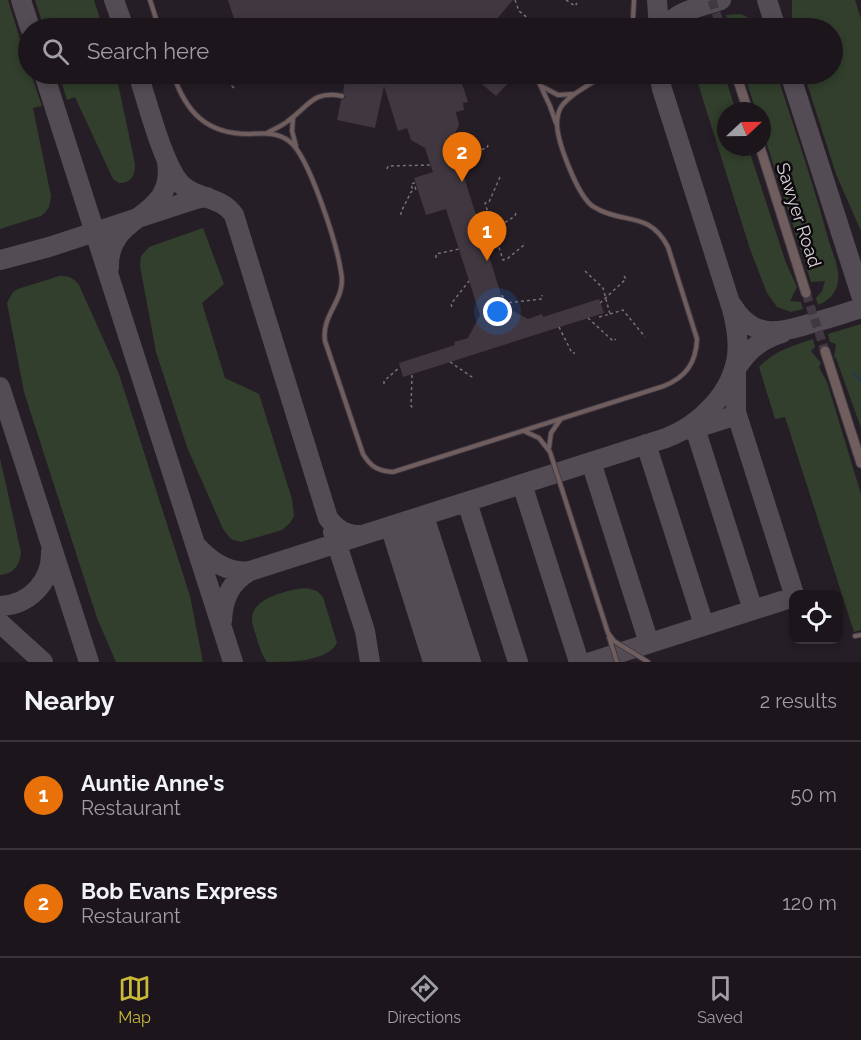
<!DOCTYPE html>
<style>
:root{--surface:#1c161c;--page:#292329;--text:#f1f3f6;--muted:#a09fa3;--line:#3a353b;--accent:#cbba39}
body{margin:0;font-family:Raleway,sans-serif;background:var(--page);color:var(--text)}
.controls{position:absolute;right:18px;bottom:18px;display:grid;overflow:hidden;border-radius:12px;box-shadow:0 3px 9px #0003}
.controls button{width:54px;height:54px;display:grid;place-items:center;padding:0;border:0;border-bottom:2px solid var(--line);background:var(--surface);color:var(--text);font:30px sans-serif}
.compass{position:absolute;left:717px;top:102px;width:54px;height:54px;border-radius:50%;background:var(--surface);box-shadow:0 3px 9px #0003;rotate:68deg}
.you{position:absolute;left:498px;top:312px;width:21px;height:21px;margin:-15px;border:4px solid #fff;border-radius:50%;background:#1a73e8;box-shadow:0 0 0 9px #1a73e833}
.badge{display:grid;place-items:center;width:39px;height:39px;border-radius:50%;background:var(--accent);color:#fff;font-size:20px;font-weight:700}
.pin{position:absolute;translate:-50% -50px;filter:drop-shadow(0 2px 3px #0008)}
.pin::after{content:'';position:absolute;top:32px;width:21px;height:18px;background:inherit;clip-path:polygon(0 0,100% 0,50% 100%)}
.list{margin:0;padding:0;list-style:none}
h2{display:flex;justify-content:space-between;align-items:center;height:78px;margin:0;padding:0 24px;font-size:26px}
h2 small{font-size:20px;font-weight:400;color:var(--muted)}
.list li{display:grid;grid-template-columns:39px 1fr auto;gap:18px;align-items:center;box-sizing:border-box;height:108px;padding:0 24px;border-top:2px solid var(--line)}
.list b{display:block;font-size:22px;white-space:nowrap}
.list p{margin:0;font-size:20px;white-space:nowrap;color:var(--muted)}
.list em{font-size:20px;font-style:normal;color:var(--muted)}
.icon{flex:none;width:33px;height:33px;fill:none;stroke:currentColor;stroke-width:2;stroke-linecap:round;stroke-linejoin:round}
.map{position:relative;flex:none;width:861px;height:662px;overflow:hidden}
.search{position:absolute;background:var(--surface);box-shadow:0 3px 9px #0003;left:18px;right:18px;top:18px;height:66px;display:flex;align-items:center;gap:15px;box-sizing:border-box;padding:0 21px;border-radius:33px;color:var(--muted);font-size:22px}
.sheet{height:294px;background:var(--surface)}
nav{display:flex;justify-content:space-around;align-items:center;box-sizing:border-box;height:84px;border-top:2px solid var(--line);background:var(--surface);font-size:16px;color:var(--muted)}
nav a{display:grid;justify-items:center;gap:3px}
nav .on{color:var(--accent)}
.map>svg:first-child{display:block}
</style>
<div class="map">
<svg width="861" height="662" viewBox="0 0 861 662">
<rect width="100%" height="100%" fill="#261e26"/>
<!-- green -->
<path fill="#323f2c" d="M 0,0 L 8,0 L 28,65 L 28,74 L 31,74 L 42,106 L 33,108 L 51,196 C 50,205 49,210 41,216 L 0,229 Z
M 35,0 L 94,0 L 103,28 L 44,28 Z
M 792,0 L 855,0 L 861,19 L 861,231 L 836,174 L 804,74 L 832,74 L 832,28 L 789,28 L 787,21 L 792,19 Z
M 741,14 L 753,20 L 759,28 L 744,28 C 743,21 734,21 728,23 L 726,15 Z
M 59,74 L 116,74 L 135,164 C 135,175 132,183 119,183 L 113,179 L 75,97 L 67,100 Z
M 695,74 L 724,74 L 736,111 L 726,111 L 726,147 L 748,147 L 786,263 L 797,287 L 790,301 L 801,302 L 803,309 L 791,312 L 777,307 L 767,293 L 750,249 Z
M 744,74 L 776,74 L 780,84 C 797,136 815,189 829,242 C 833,254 840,269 838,282 C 836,293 829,301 818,305 L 816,298 L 822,291 L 825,281 L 811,282 L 762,129 L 762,111 L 756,111 Z
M 203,228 L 224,284 L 202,303 L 225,378 L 259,394 L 292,499 L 294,516 L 290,523 L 282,530 L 241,542 L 231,539 L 223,529 L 187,447 L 156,352 L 140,266 L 141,256 L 149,247 Z
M 59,276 C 68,276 73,277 79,285 L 119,374 L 190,596 L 203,662 L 116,662 L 97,618 L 24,392 L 7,303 L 13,292 L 18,289 Z
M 861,324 L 861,428 L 836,358 L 834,357 L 836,344 L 830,342 L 828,334 Z
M 813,339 L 815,347 L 811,351 L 821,363 L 819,367 L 827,382 L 861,494 L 861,630 L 854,632 L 785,417 L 775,419 L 759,367 C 776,350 790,347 813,339 Z
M 0,458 L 21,552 C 20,565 14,574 0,575 Z
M 307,588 L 317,591 L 323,597 L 337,643 C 327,662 289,662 267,662 C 261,654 259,645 256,636 C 254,628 250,621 253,613 C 259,596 292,589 307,588 Z"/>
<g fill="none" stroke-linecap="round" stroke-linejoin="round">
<!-- stream -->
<path stroke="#233951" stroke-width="2" d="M 854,373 L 861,382"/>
<!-- taxiway -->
<path stroke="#544c54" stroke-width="20" d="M 21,0 L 30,28
M 114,0 L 124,28
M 657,0 L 659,28
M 767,0 L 776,28
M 664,28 C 678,10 701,7 721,0
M 44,74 L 233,662
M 138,74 C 147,100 164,170 183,186 C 199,200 221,196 234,215 L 328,518 C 337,530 346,535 361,535
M 790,74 L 861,295
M 0,260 L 49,247 L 196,199 L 207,197
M 109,268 C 107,211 176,221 167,162
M 732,305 C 753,341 782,333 815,322 C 831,318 846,313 861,308
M 736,369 C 748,350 760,340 782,333
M 736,373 L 736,412 L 794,594
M 0,387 L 89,662
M 695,428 L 753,610
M 690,430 L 737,415
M 646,444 L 704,625
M 591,462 L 649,643
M 522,484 L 579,662
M 467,502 L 518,662
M 424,516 L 471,662
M 407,521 L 452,662
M 390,526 L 433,662
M 333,532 L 365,631 L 370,662
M 195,544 C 209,560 227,574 250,571 L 666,438 C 700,425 732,393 737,356 C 739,340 736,324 732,309 L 662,89 L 659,74
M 0,606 C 30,605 52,581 51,551
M 222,621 C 223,599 230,582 250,571
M 0,623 L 43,662
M 591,662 L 794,597"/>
</g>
<!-- building -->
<path fill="#403740" d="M 228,0 L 513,0 L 489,28 L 237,28 Z
M 321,74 L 459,74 L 468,102 L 463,103 L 464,110 L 456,112 L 459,125 L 452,139 L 505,307 L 528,319 L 542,314 L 543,317 L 599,299 L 604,313 L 403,377 L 399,363 L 455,345 L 454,342 L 468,338 L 480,315 L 446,209 L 426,215 L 414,178 L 433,172 L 425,148 L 411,140 L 407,128 L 398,131 L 384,86 L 375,128 L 337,120 L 341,100 L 346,97 L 343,92 L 345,81 L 320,76 Z
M 470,74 L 517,74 L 496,96 Z"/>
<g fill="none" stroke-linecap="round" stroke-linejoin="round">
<!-- tertiary-tunnel -->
<path stroke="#413941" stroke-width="9" stroke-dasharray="9 4.5" stroke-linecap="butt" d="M 712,0 L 721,28
M 806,293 L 825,351"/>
<!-- service casing -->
<g stroke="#433b43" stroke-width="6">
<path id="service" d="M 150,0 L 159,28
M 630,28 L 633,18 L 634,0
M 173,74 C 186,112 206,134 249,134 C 263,133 277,132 289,141 C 309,155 337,245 341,272 C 347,300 321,313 325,341 L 363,454 C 371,467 378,471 393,472 L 664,386 C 686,377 696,363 697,339 L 668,247 C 649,210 623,225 594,207 C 578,198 558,143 557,125 C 557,119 558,112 561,107 C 571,93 592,84 605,74
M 535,74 L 550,106 L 556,123
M 543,87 L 558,95 L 573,94
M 293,118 L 292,131 L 296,146
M 267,133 C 274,129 282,126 288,121 C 309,106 313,90 342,96
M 524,431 L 539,438 L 550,452 L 608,633 L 614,641 L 648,662
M 549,448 L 551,433 L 560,420
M 855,636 L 861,635
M 609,637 L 617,662"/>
</g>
<!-- tertiary casing -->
<g stroke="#433b43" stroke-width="11">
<path id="tertiary" d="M 736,74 L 748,111
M 760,147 L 806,293
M 825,351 L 861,463"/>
</g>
<!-- path -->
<path stroke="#777077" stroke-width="1.5" stroke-dasharray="3 3" stroke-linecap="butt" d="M 515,0 L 519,11 L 539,27
M 566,0 L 575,6 L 577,3
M 234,88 L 232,86 L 244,74
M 458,156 L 460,156 L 465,173 L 468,172 L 463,155 L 487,148 L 488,145
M 387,169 L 388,166 L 431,165
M 500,177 L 489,202 L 485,203 L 503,260 L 507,259 L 524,245 L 524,242
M 401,215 L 401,212 L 411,192 L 413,191 L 411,184 L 414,183 L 416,190 L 418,190
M 495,229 L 515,216 L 516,213
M 484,240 L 489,238 L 482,217 L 489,214
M 436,258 L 436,254 L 459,249
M 585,271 L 603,288 L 610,314 L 599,317 L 598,315
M 502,295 L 506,303 L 542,299 L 542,295
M 452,307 L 451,304 L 469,281
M 610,314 L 623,310 L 645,337
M 588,318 L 613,341 L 616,339
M 559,327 L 572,353 L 575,353
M 450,362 L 472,377 L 475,377
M 412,375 L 411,406 L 413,408
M 384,384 L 384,381 L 400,367"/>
<!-- service -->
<use href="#service" stroke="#705e5f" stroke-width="4"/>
<!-- tertiary -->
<use href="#tertiary" stroke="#705e5f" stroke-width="9"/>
<!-- path-bridge -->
<path stroke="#777077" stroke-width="1.5" stroke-dasharray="3 3" stroke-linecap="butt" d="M 600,303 L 626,279 L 624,276"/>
</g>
<g text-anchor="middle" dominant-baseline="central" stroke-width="5" stroke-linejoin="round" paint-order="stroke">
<!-- street labels -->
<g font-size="18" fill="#d9d3d9" stroke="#0d090d">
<text transform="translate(799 215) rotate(72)">Sawyer Road</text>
</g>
</g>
</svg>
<div class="controls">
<button><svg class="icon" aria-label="locate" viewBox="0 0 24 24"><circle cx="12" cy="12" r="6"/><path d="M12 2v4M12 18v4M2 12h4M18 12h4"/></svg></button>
</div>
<svg class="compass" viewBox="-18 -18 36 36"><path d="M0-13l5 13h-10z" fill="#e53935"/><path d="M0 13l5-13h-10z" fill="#a09fa3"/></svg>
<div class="you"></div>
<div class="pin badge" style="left:487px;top:261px;background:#e8710a">1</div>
<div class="pin badge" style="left:462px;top:182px;background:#e8710a">2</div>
<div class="search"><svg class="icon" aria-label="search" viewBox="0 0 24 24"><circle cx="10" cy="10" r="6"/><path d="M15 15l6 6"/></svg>Search here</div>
</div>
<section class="sheet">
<h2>Nearby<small>2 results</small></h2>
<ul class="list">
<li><span class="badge" style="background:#e8710a">1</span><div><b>Auntie Anne's</b><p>Restaurant</p></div><em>50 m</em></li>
<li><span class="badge" style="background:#e8710a">2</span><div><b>Bob Evans Express</b><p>Restaurant</p></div><em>120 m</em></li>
</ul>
</section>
<nav>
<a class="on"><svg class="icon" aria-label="map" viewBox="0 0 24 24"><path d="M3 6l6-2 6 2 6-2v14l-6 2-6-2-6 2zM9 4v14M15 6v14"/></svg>Map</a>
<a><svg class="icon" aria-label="directions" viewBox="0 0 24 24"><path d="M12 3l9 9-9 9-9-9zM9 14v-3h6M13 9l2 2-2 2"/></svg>Directions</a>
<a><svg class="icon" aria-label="saved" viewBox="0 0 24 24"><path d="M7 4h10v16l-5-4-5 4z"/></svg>Saved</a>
</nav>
